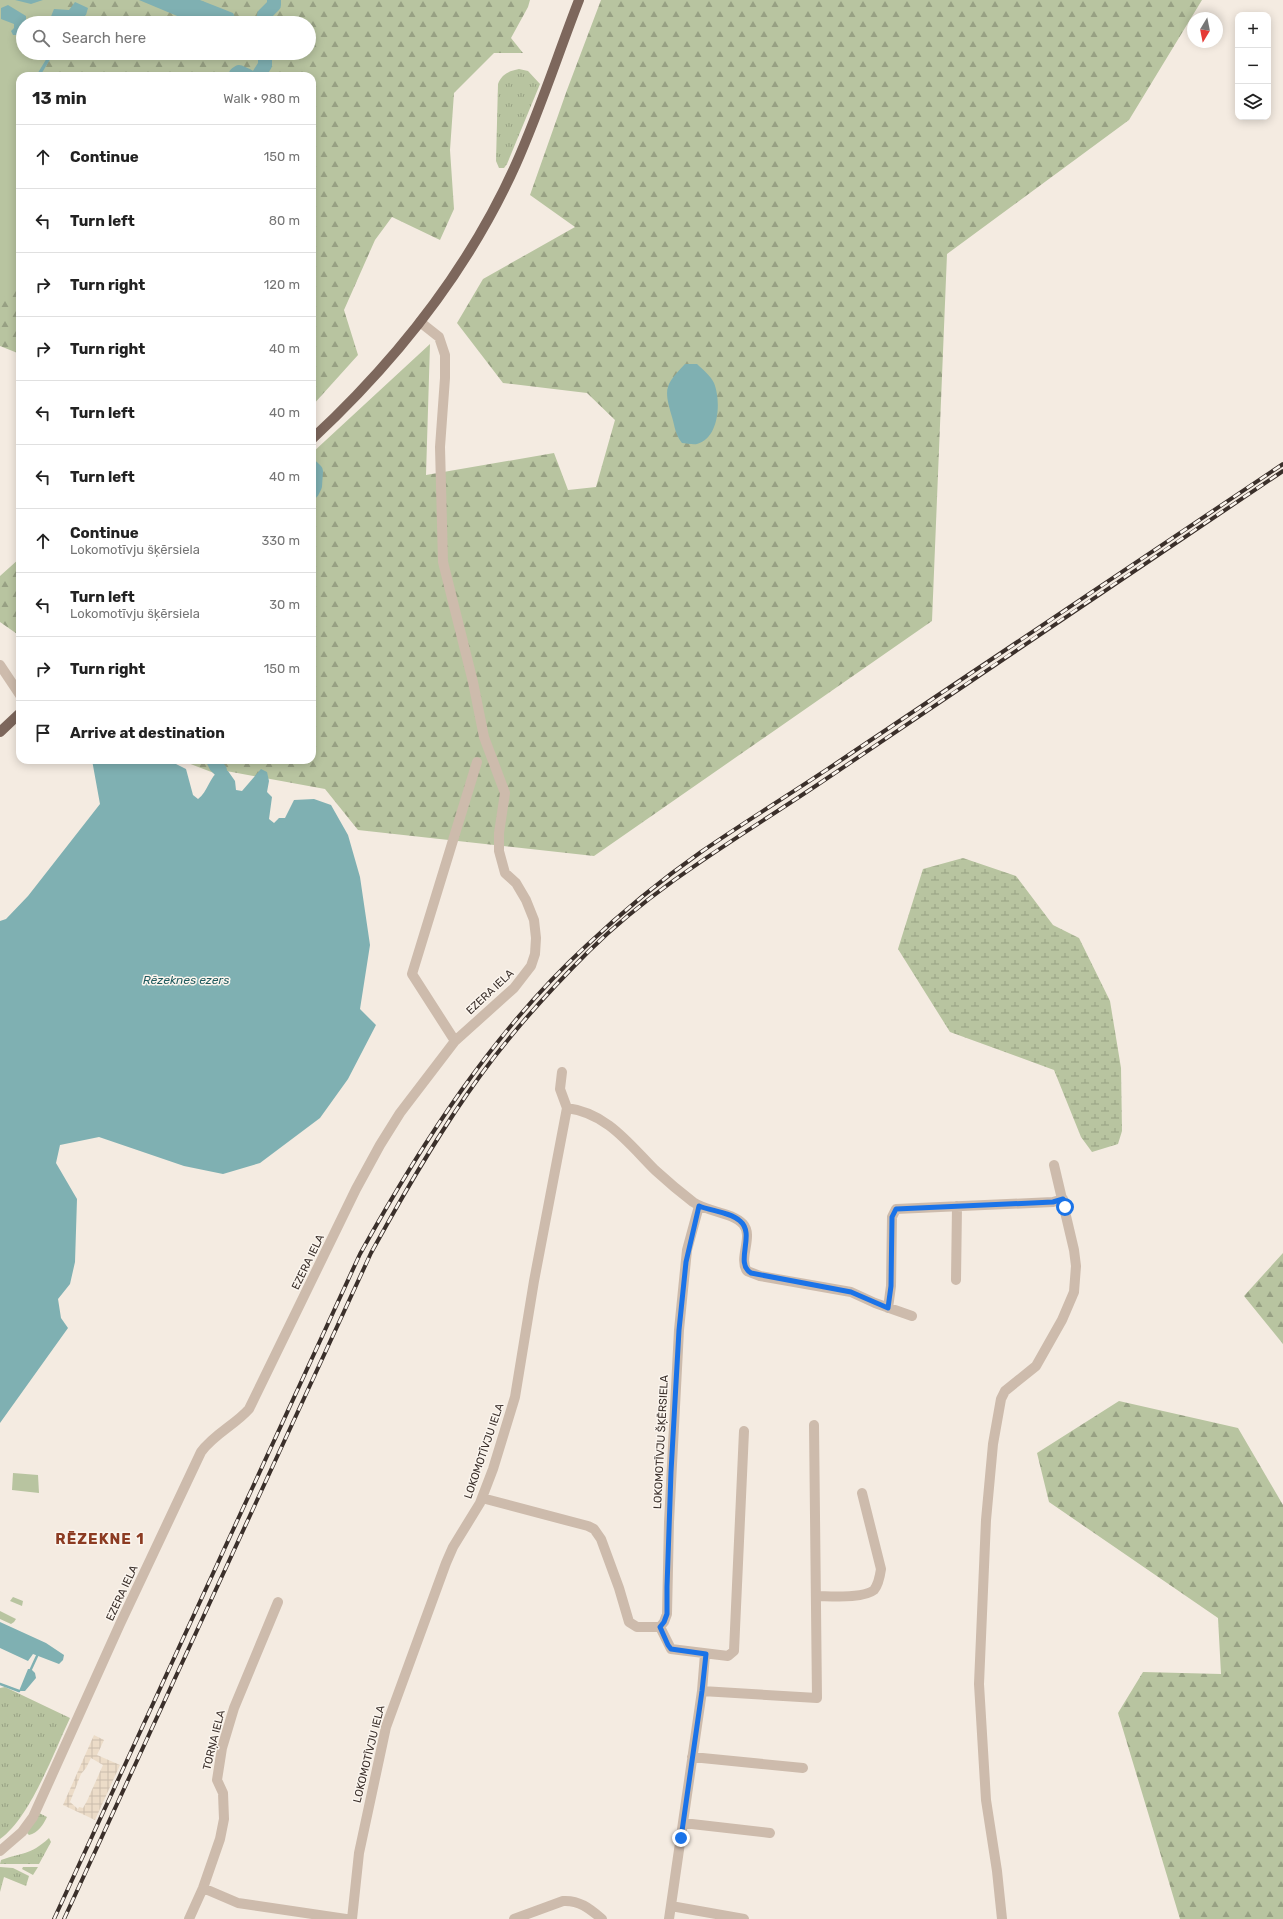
<!DOCTYPE html>
<meta charset="utf-8">
<style>
:root{--surface:#fff;--page:#f6f6f6;--text:#222;--muted:#767676;--line:#e0e0e0}
body{margin:0;font-family:Rubik,sans-serif;background:var(--page);color:var(--text)}
.controls{position:absolute;right:12px;top:12px;display:grid;overflow:hidden;border-radius:8px;box-shadow:0 2px 10px #0003}
.controls button{width:36px;height:36px;display:grid;place-items:center;padding:0;border:0;border-bottom:1px solid var(--line);background:var(--surface);color:var(--text);font:20px sans-serif}
.compass{position:absolute;left:1187px;top:12px;width:36px;height:36px;border-radius:50%;background:var(--surface);box-shadow:0 2px 10px #0003;rotate:190deg}
.stop{position:absolute;width:12px;height:12px;margin:-9px;border:3px solid #1a73e8;border-radius:50%;background:#fff}
.stop.end{background:#1a73e8;border-color:#fff;box-shadow:0 1px 4px #0008}
.list{margin:0;padding:0;list-style:none}
h2{display:flex;justify-content:space-between;align-items:center;height:52px;margin:0;padding:0 16px;font-size:17px}
h2 small{font-size:13px;font-weight:400;color:var(--muted)}
.list li{display:grid;grid-template-columns:26px 1fr auto;gap:12px;align-items:center;box-sizing:border-box;height:64px;padding:0 16px;border-top:1px solid var(--line)}
.list b{display:block;font-size:15px;white-space:nowrap}
.list p{margin:0;font-size:13px;white-space:nowrap;color:var(--muted)}
.list em{font-size:13px;font-style:normal;color:var(--muted)}
.icon{flex:none;width:22px;height:22px;fill:none;stroke:currentColor;stroke-width:2;stroke-linecap:round;stroke-linejoin:round}
.map{position:relative;flex:none;width:1283px;height:1919px;overflow:hidden}
.search{position:absolute;background:var(--surface);box-shadow:0 2px 10px #0003;left:16px;top:16px;width:300px;height:44px;display:flex;align-items:center;gap:10px;box-sizing:border-box;padding:0 14px;border-radius:22px;color:var(--muted);font-size:15px}
.panel{position:absolute;background:var(--surface);box-shadow:0 2px 10px #0003;left:16px;top:72px;width:300px;height:692px;border-radius:12px}
.map>svg:first-child{display:block}
</style>
<div class="map">
<svg width="1283" height="1919" viewBox="0 0 1283 1919">
<defs>
<pattern id="grass-tufts" width="24" height="20" patternUnits="userSpaceOnUse"><rect width="24" height="20" fill="#b8c4a0"/><path d="M3 7l-1-3M5 7V3M7 7l1-3M15 17l-1-3M17 17v-4M19 17l1-3" fill="none" stroke="#97a083"/></pattern>
<pattern id="forest-firs" width="22" height="20" patternUnits="userSpaceOnUse"><rect width="22" height="20" fill="#b8c4a0"/><path d="M5 1l3.5 6h-7zM16 11l3.5 6h-7z" fill="#97a083"/></pattern>
<pattern id="wetland-marsh" width="20" height="14" patternUnits="userSpaceOnUse"><rect width="20" height="14" fill="#b8c4a0"/><path d="M1 5h8M5 5V1M11 12h8M15 12V8" fill="none" stroke="#97a083"/></pattern>
<pattern id="plaza-grid" width="8" height="8" patternUnits="userSpaceOnUse"><rect width="8" height="8" fill="#ecdcc8"/><path d="M0 4h8M4 0v8" fill="none" stroke="#cbbdac"/></pattern>
</defs>
<rect width="100%" height="100%" fill="#f4ebe1"/>
<!-- grass -->
<path fill="url(#grass-tufts)" d="M 519,69 L 528,71 L 540,84 L 507,164 L 504,168 L 499,168 L 496,161 L 498,84 C 502,74 509,71 519,69 Z
M 13,1597 L 23,1601 L 22,1606 L 10,1601 Z
M 0,1611 L 16,1619 L 14,1622 L 11,1624 L 0,1619 Z
M 5,1687 L 70,1718 C 54,1752 30,1818 0,1839 L 0,1688 Z
M 39,1813 L 47,1817 C 43,1825 38,1833 29,1835 L 27,1833 Z
M 49,1838 L 51,1842 L 39,1864 L 0,1864 L 1,1860 C 23,1852 29,1856 49,1838 Z
M 0,1867 L 13,1868 L 29,1876 L 26,1886 L 4,1877 L 0,1892 Z
M 23,1867 L 38,1867 L 33,1875 L 22,1869 Z"/>
<!-- forest -->
<path fill="url(#forest-firs)" fill-rule="evenodd" d="M 16,0 L 530,0 L 528,7 L 511,38 L 523,53 L 494,53 L 454,93 L 450,150 L 454,209 L 440,240 L 392,217 L 375,240 L 344,310 L 358,355 L 312,406 L 312,76 L 20,76 ZM 23,23 L 309,23 L 309,53 L 23,53 Z
M 601,0 L 1202,0 L 1129,120 L 947,254 L 932,621 L 594,856 L 358,830 L 325,789 L 221,770 L 214,773 L 180,760 L 312,760 L 312,453 L 430,344 L 426,475 L 554,453 L 568,490 L 596,487 L 615,420 L 587,393 L 503,383 L 457,323 L 483,279 L 575,227 L 530,195 L 567,90 Z
M 20,274 L 20,354 L 0,346 L 0,293 Z
M 20,558 L 20,636 L 0,622 L 0,576 Z
M 1283,1253 L 1283,1344 L 1244,1296 Z
M 1119,1401 L 1238,1428 L 1283,1505 L 1283,1919 L 1180,1919 L 1118,1713 L 1143,1672 L 1221,1674 L 1218,1618 L 1049,1502 L 1037,1453 Z"/>
<!-- wetland -->
<path fill="url(#wetland-marsh)" d="M 963,858 L 1016,876 L 1053,925 L 1079,938 L 1110,1001 L 1121,1068 L 1122,1131 L 1118,1144 L 1092,1152 L 1081,1137 L 1054,1070 L 950,1032 L 898,949 L 923,869 Z"/>
<!-- garden -->
<path fill="#b8c4a0" d="M 0,0 L 55,0 L 52,23 L 23,23 L 23,53 L 48,53 L 45,76 L 20,76 L 20,274 L 0,303 Z
M 13,1473 L 38,1475 L 39,1493 L 12,1490 Z"/>
<!-- plaza -->
<path fill="url(#plaza-grid)" fill-rule="evenodd" d="M 94,1735 L 104,1740 L 97,1755 L 120,1765 L 95,1820 L 63,1805 ZM 91,1758 L 103,1765 L 87,1801 L 83,1808 L 79,1807 L 78,1809 L 70,1802 L 81,1774 L 86,1768 Z"/>
<!-- water -->
<path fill="#7fb0b2" d="M 15,0 L 43,0 L 31,4 Z
M 139,0 L 200,0 L 233,13 L 236,19 L 235,23 L 194,23 Z
M 75,2 L 88,8 L 86,15 C 74,23 63,27 50,19 L 54,9 L 69,10 Z
M 8,5 L 26,16 L 26,23 L 23,23 L 22,35 L 13,35 L 11,31 L 14,28 L 14,24 L 1,19 L 1,8 Z
M 50,53 L 54,53 L 40,76 L 36,76 Z
M 685,364 L 697,364 C 702,369 711,376 714,383 C 721,400 720,438 697,444 C 693,445 686,443 682,443 C 675,434 675,427 672,417 C 664,389 664,386 685,364 Z
M 92,760 L 168,760 L 186,769 L 193,795 L 198,799 C 208,792 209,777 220,770 L 228,771 L 235,781 L 236,790 L 242,791 L 261,769 L 267,772 L 269,781 L 267,792 L 272,797 L 269,819 L 274,823 L 279,818 L 285,818 L 294,800 L 314,799 L 331,805 L 348,835 L 360,877 L 370,945 L 360,1009 L 376,1025 L 348,1079 L 320,1118 L 260,1163 L 223,1174 L 184,1166 L 99,1137 L 60,1145 L 56,1163 L 77,1199 L 75,1262 L 70,1284 L 58,1299 L 61,1318 L 68,1328 L 0,1423 L 0,921 L 6,919 L 28,896 L 100,804 Z
M 0,1622 L 46,1643 L 64,1655 L 63,1660 L 59,1664 L 33,1654 L 28,1661 L 0,1648 Z
M 28,1669 L 31,1669 L 35,1673 L 36,1678 L 25,1691 L 19,1691 Z"/>
<g fill="none" stroke-linecap="round" stroke-linejoin="round">
<!-- stream -->
<path stroke="#7fb0b2" stroke-width="2.5" d="M 31,1669 L 37,1656
M 0,1684 L 19,1691"/>
<!-- river -->
<path stroke="#7fb0b2" stroke-width="14" d="M 263,23 L 264,15 L 274,5 L 274,0
M 236,76 L 236,74 L 239,72 L 248,76
M 258,76 L 265,65 L 265,53
M 312,467 L 316,471 L 315,486 L 312,492
M 213,760 L 216,766 L 220,770"/>
<!-- minor -->
<path stroke="#cdbbac" stroke-width="10" d="M 0,665 L 20,695
M 455,1041 L 412,974 L 477,762
M 567,1108 C 607,1113 629,1144 655,1170 C 667,1181 680,1192 693,1202 C 707,1212 732,1212 743,1224 C 754,1236 738,1258 747,1271 L 760,1276 L 851,1292 L 875,1303 L 912,1316
M 956,1280 L 957,1206
M 888,1308 L 891,1286 L 892,1217 L 896,1209 L 1053,1202 L 1063,1199
M 482,1498 L 588,1526 L 594,1529 L 601,1539 L 619,1588 L 629,1622 L 637,1627 L 660,1627 L 664,1622 L 667,1614 L 669,1522 L 679,1330 L 687,1250 L 699,1206
M 816,1596 C 830,1596 863,1599 874,1590 C 878,1585 880,1576 881,1569 L 862,1493
M 660,1627 L 671,1649 L 728,1656 L 734,1651 L 744,1431
M 702,1691 L 705,1654
M 692,1757 L 803,1768
M 683,1823 L 770,1833
M 0,1851 L 22,1832 L 33,1817 L 120,1624 L 201,1452 C 214,1434 235,1425 249,1409 L 356,1189 L 380,1145 L 400,1113 L 455,1041 L 514,988 L 531,966 L 535,954 L 536,938 L 534,920 L 526,900 L 516,883 L 505,873 L 499,851 L 499,833 L 505,793 L 484,737 L 473,682 L 443,562 L 440,447 L 445,378 L 445,355 L 439,337 L 420,322
M 203,1888 L 238,1903 L 346,1919
M 671,1906 L 744,1919
M 189,1919 L 203,1888 L 220,1839 L 224,1819 L 223,1793 L 217,1780 L 222,1748 L 234,1708 L 278,1602
M 352,1919 L 359,1853 L 386,1727 L 446,1563 L 453,1547 L 480,1503 L 493,1469 L 515,1397 L 534,1281 L 567,1108 L 560,1089 L 562,1072
M 514,1919 L 563,1901 C 580,1900 590,1909 602,1919
M 669,1919 L 702,1691 L 817,1698 L 814,1425
M 1002,1919 L 997,1871 L 986,1800 L 979,1684 L 986,1520 L 993,1444 L 1001,1399 L 1005,1391 L 1036,1366 L 1062,1320 L 1074,1292 L 1076,1266 L 1074,1250 L 1054,1165"/>
<!-- major -->
<path stroke="#7d675c" stroke-width="10" d="M 312,439 C 396,361 469,269 516,164 C 540,110 558,54 579,0
M 0,732 L 20,713"/>
<!-- rail casing -->
<g stroke="#3b302b" stroke-width="4">
<path id="rail" d="M 54,1919 L 360,1254 C 422,1143 492,1033 586,946 C 622,912 661,880 701,852 C 752,817 805,785 856,750 C 999,655 1141,559 1283,464
M 64,1919 L 371,1253 C 404,1193 439,1132 480,1076 C 512,1032 550,990 589,951 C 659,882 745,834 826,779 C 978,676 1130,573 1283,471"/>
</g>
<!-- rail -->
<use href="#rail" stroke="#fbf5ee" stroke-width="2.5" stroke-dasharray="8" stroke-linecap="butt"/>
</g>
<g fill="none" stroke-linecap="round" stroke-linejoin="round">
<!-- route -->
<path stroke="#1a73e8" stroke-width="5" d="M 681,1838 L 702,1691 L 706,1654 L 671,1649 L 668,1645 L 660,1627 L 664,1622 L 667,1614 L 667,1587 L 671,1472 L 679,1330 L 686,1262 L 699,1206 C 711,1211 730,1212 740,1221 C 756,1234 734,1263 751,1273 L 851,1292 L 888,1308 L 891,1286 L 892,1217 L 896,1209 L 1053,1202 L 1063,1199 L 1065,1207"/>
</g>
<g text-anchor="middle" dominant-baseline="central" stroke-width="3" stroke-linejoin="round" paint-order="stroke">
<!-- street labels -->
<g font-size="11" fill="#3b302b" stroke="#fbf5ee">
<text transform="translate(490 992) rotate(-43)">EZERA IELA</text>
<text transform="translate(308 1262) rotate(-64)">EZERA IELA</text>
<text transform="translate(661 1442) rotate(-87)">LOKOMOTĪVJU ŠĶĒRSIELA</text>
<text transform="translate(484 1451) rotate(-71)">LOKOMOTĪVJU IELA</text>
<text transform="translate(122 1593) rotate(-65)">EZERA IELA</text>
<text transform="translate(214 1740) rotate(-76)">TORŅA IELA</text>
<text transform="translate(369 1754) rotate(-76)">LOKOMOTĪVJU IELA</text>
</g>
<!-- water labels -->
<g font-size="12" font-style="italic" fill="#1f5a5e" stroke="#fbf5ee">
<text x="186" y="980">Rēzeknes ezers</text>
</g>
<!-- district labels -->
<g font-size="15" font-weight="bold" letter-spacing="1" fill="#8c3b22" stroke="#fbf5ee">
<text x="100" y="1539">RĒZEKNE 1</text>
</g>
</g>
</svg>
<div class="controls">
<button>+</button>
<button>−</button>
<button><svg class="icon" aria-label="layers" viewBox="0 0 24 24"><path d="M12 4l9 5-9 5-9-5zM3 14l9 5 9-5"/></svg></button>
</div>
<svg class="compass" viewBox="-18 -18 36 36"><path d="M0-13l5 13h-10z" fill="#e53935"/><path d="M0 13l5-13h-10z" fill="#767676"/></svg>
<div class="stop" style="left:1065px;top:1207px"></div>
<div class="stop end" style="left:681px;top:1838px"></div>
<div class="search"><svg class="icon" aria-label="search" viewBox="0 0 24 24"><circle cx="10" cy="10" r="6"/><path d="M15 15l6 6"/></svg>Search here</div>
<section class="panel">
<h2>13 min<small>Walk · 980 m</small></h2>
<ul class="list">
<li><svg class="icon" aria-label="ahead" viewBox="0 0 24 24"><path d="M12 20V5M6 11l6-6 6 6"/></svg><div><b>Continue</b></div><em>150 m</em></li>
<li><svg class="icon" aria-label="left" viewBox="0 0 24 24"><path d="M17 20v-9H6M10 6l-5 5 5 5"/></svg><div><b>Turn left</b></div><em>80 m</em></li>
<li><svg class="icon" aria-label="right" viewBox="0 0 24 24"><path d="M7 20v-9h11M14 6l5 5-5 5"/></svg><div><b>Turn right</b></div><em>120 m</em></li>
<li><svg class="icon" aria-label="right" viewBox="0 0 24 24"><path d="M7 20v-9h11M14 6l5 5-5 5"/></svg><div><b>Turn right</b></div><em>40 m</em></li>
<li><svg class="icon" aria-label="left" viewBox="0 0 24 24"><path d="M17 20v-9H6M10 6l-5 5 5 5"/></svg><div><b>Turn left</b></div><em>40 m</em></li>
<li><svg class="icon" aria-label="left" viewBox="0 0 24 24"><path d="M17 20v-9H6M10 6l-5 5 5 5"/></svg><div><b>Turn left</b></div><em>40 m</em></li>
<li><svg class="icon" aria-label="ahead" viewBox="0 0 24 24"><path d="M12 20V5M6 11l6-6 6 6"/></svg><div><b>Continue</b><p>Lokomotīvju šķērsiela</p></div><em>330 m</em></li>
<li><svg class="icon" aria-label="left" viewBox="0 0 24 24"><path d="M17 20v-9H6M10 6l-5 5 5 5"/></svg><div><b>Turn left</b><p>Lokomotīvju šķērsiela</p></div><em>30 m</em></li>
<li><svg class="icon" aria-label="right" viewBox="0 0 24 24"><path d="M7 20v-9h11M14 6l5 5-5 5"/></svg><div><b>Turn right</b></div><em>150 m</em></li>
<li><svg class="icon" aria-label="arrive" viewBox="0 0 24 24"><path d="M6 21V4h12l-3 4 3 4H6"/></svg><div><b>Arrive at destination</b></div></li>
</ul>
</section>
</div>
